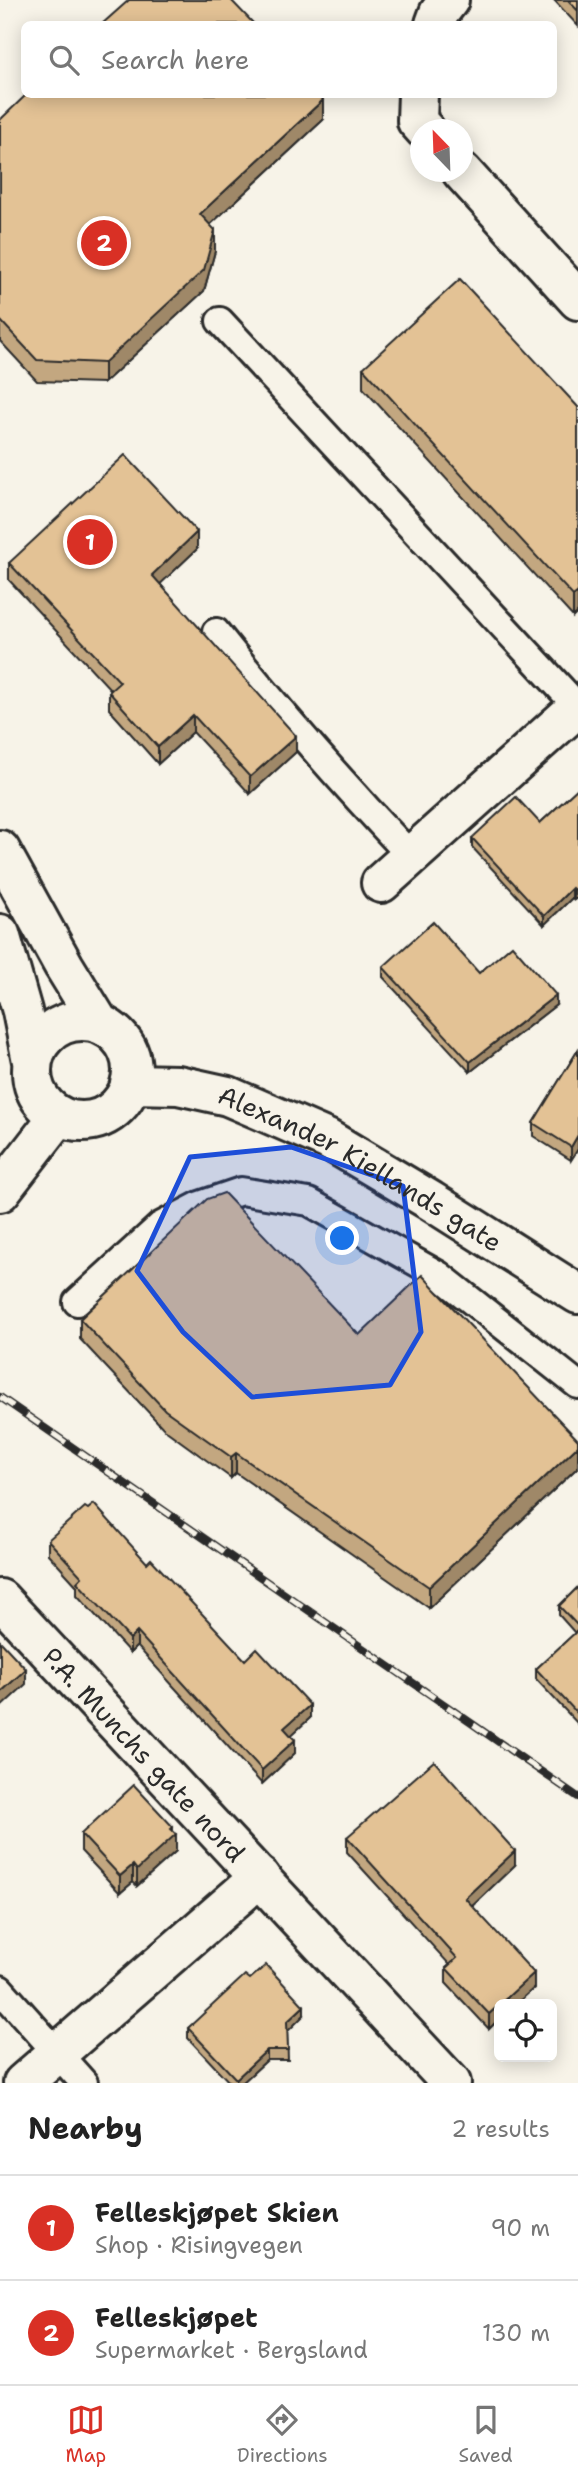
<!DOCTYPE html>
<meta charset="utf-8">
<style>
:root{--surface:#fff;--page:#f2f2f2;--text:#222;--muted:#767676;--line:#e0e0e0;--accent:#d93025}
body{margin:0;font-family:"Shantell Sans",sans-serif;background:var(--page);color:var(--text)}
.controls{position:absolute;right:21px;bottom:21px;display:grid;overflow:hidden;border-radius:10px;box-shadow:0 4px 18px #0003}
.controls button{width:63px;height:63px;display:grid;place-items:center;padding:0;border:0;border-bottom:2px solid var(--line);background:var(--surface);color:var(--text);font:35px sans-serif}
.compass{position:absolute;left:410px;top:119px;width:63px;height:63px;border-radius:50%;background:var(--surface);box-shadow:0 4px 18px #0003;rotate:337deg}
.you{position:absolute;left:343px;top:1239px;width:24px;height:24px;margin:-18px;border:5px solid #fff;border-radius:50%;background:#1a73e8;box-shadow:0 0 0 10px #1a73e833}
.badge{display:grid;place-items:center;width:46px;height:46px;border-radius:50%;background:var(--accent);color:#fff;font-size:23px;font-weight:700}
.pin{position:absolute;translate:-50% -50%;border:4px solid #fff;box-shadow:0 2px 7px #0006}
.list{margin:0;padding:0;list-style:none}
h2{display:flex;justify-content:space-between;align-items:center;height:91px;margin:0;padding:0 28px;font-size:30px}
h2 small{font-size:23px;font-weight:400;color:var(--muted)}
.list li{display:grid;grid-template-columns:46px 1fr auto;gap:21px;align-items:center;box-sizing:border-box;height:105px;padding:0 28px;border-top:2px solid var(--line)}
.list b{display:block;font-size:26px;white-space:nowrap}
.list p{margin:0;font-size:23px;white-space:nowrap;color:var(--muted)}
.list em{font-size:23px;font-style:normal;color:var(--muted)}
.icon{flex:none;width:38px;height:38px;fill:none;stroke:currentColor;stroke-width:2;stroke-linecap:round;stroke-linejoin:round}
.map{position:relative;flex:none;width:578px;height:2083px;overflow:hidden}
.search{position:absolute;background:var(--surface);box-shadow:0 4px 18px #0003;left:21px;right:21px;top:21px;height:77px;display:flex;align-items:center;gap:18px;box-sizing:border-box;padding:0 24px;border-radius:10px;color:var(--muted);font-size:26px}
.sheet{height:301px;background:var(--surface)}
nav{display:flex;justify-content:space-around;align-items:center;box-sizing:border-box;height:98px;border-top:2px solid var(--line);background:var(--surface);font-size:19px;color:var(--muted)}
nav a{display:grid;justify-items:center;gap:4px}
nav .on{color:var(--accent)}
.map>svg:first-child{display:block}
</style>
<div class="map">
<svg width="578" height="2083" viewBox="0 0 578 2083">
<rect width="100%" height="100%" fill="#f7f3e8"/>
<filter id="ink" filterUnits="userSpaceOnUse"><feTurbulence type="fractalNoise" baseFrequency=".0143" numOctaves="2"/><feDisplacementMap in="SourceGraphic" scale="14" xChannelSelector="R" yChannelSelector="G"/><feConvolveMatrix kernelMatrix="1 2 1 2 8 2 1 2 1" color-interpolation-filters="sRGB"/></filter>
<g filter="url(#ink)">
<g fill="none" stroke-linecap="round" stroke-linejoin="round">
<!-- service casing -->
<g stroke="#2b2b2b" stroke-width="32">
<path id="service" d="M 220,321 L 578,707
M 216,632 C 278,710 343,784 411,856
M 77,1302 L 160,1226 L 200,1205 L 241,1191 L 309,1202 L 439,1275 L 578,1385
M 0,1989 L 84,2083"/>
</g>
<!-- minor casing -->
<g stroke="#2b2b2b" stroke-width="44">
<g id="minor">
<path d="M 435,24 L 439,13 L 449,0"/>
<path d="M 418,94 L 417,121 L 425,130"/>
<path d="M 462,172 L 578,300"/>
<path d="M 381,883 L 578,707"/>
<path id="s1" d="M 0,1599 L 451,2083"/>
<path d="M 23,2083 L 260,1877"/>
</g>
</g>
<!-- secondary casing -->
<g stroke="#2b2b2b" stroke-width="44">
<g id="secondary">
<path id="s2" d="M 130,1084 L 178,1085 L 228,1096 L 327,1139 L 431,1201 L 578,1294"/>
</g>
</g>
<!-- primary casing -->
<g stroke="#2b2b2b" stroke-width="44">
<path id="primary" d="M 0,850 L 64,966 L 99,1023
M 0,934 L 22,1011 L 32,1061
M32 1071a50 50 0 1 1 100 0a50 50 0 1 1-100 0Z
M 0,1192 L 59,1116"/>
</g>
<!-- service -->
<use href="#service" stroke="#f7f3e8" stroke-width="26"/>
<!-- minor -->
<use href="#minor" stroke="#f7f3e8" stroke-width="38"/>
<!-- secondary -->
<use href="#secondary" stroke="#f7f3e8" stroke-width="38"/>
<!-- primary -->
<use href="#primary" stroke="#f7f3e8" stroke-width="38"/>
<!-- rail casing -->
<g stroke="#2b2b2b" stroke-width="8">
<path id="rail" d="M 0,1397 L 578,1797"/>
</g>
<!-- rail -->
<use href="#rail" stroke="#f7f3e8" stroke-width="5" stroke-dasharray="16" stroke-linecap="butt"/>
</g>
<!-- wall -->
<path fill="#c3a780" stroke="#2b2b2b" stroke-width="2" d="M 554,0 L 578,0 L 578,26 Z
M 0,120 L 323,120 L 210,225 L 215,251 L 204,291 L 104,383 L 37,381 L 0,341 Z
M 363,368 L 578,407 L 578,612 L 573,617 L 363,388 Z
M 197,549 L 160,584 L 296,752 L 250,794 L 193,732 L 158,764 L 109,709 L 109,692 L 111,690 L 9,580 L 9,563 Z
M 578,788 L 578,897 L 574,900 L 572,898 L 544,925 L 472,847 L 472,838 L 540,823 Z
M 383,967 L 479,973 L 556,1005 L 470,1072 L 383,977 Z
M 578,1050 L 578,1149 L 571,1160 L 533,1136 L 533,1123 Z
M 80,1319 L 359,1335 L 578,1440 L 578,1467 L 429,1608 L 236,1473 L 231,1478 L 165,1430 L 80,1339 Z
M 48,1540 L 147,1563 L 245,1660 L 310,1718 L 291,1735 L 295,1753 L 262,1784 L 137,1646 L 130,1653 L 77,1595 L 77,1586 L 48,1554 Z
M 578,1587 L 578,1724 L 536,1679 L 536,1669 L 575,1633 L 559,1615 L 559,1606 Z
M 173,1832 L 176,1851 L 137,1886 L 133,1882 L 120,1893 L 81,1851 L 81,1834 Z
M 347,1837 L 515,1865 L 472,1906 L 534,1988 L 516,2004 L 499,2004 L 499,2019 L 489,2029 L 446,1983 L 446,1968 L 450,1965 L 347,1852 Z
M 250,1979 L 304,2015 L 287,2031 L 288,2060 L 267,2060 L 242,2083 L 230,2083 L 188,2038 L 188,2028 Z"/>
<!-- shaded-wall -->
<path fill="#9f8868" stroke="#2b2b2b" stroke-width="2" d="M 323,100 L 323,120 L 200,234 L 200,214 Z
M 215,230 L 215,251 L 204,291 L 104,383 L 104,363 Z
M 197,532 L 197,549 L 152,592 L 152,575 Z
M 578,592 L 578,612 L 573,617 L 573,596 Z
M 193,715 L 193,732 L 158,764 L 158,747 Z
M 296,736 L 296,752 L 250,794 L 250,777 Z
M 578,887 L 578,897 L 574,900 L 574,890 Z
M 572,888 L 572,898 L 544,925 L 544,916 Z
M 556,995 L 556,1005 L 470,1072 L 470,1062 Z
M 578,1135 L 578,1149 L 571,1160 L 571,1147 Z
M 578,1446 L 578,1467 L 429,1608 L 429,1587 Z
M 236,1453 L 236,1473 L 231,1478 L 231,1457 Z
M 137,1632 L 137,1646 L 130,1653 L 130,1639 Z
M 26,1669 L 26,1684 L 0,1708 L 0,1693 Z
M 310,1705 L 310,1718 L 284,1742 L 284,1728 Z
M 295,1740 L 295,1753 L 262,1784 L 262,1770 Z
M 173,1827 L 173,1836 L 176,1834 L 176,1851 L 137,1886 L 137,1870 Z
M 515,1851 L 515,1865 L 465,1913 L 465,1898 Z
M 133,1865 L 133,1882 L 120,1893 L 120,1876 Z
M 534,1973 L 534,1988 L 516,2004 L 500,2004 Z
M 499,2005 L 499,2019 L 489,2029 L 489,2014 Z
M 304,2006 L 304,2015 L 287,2032 L 287,2022 Z
M 267,2050 L 267,2060 L 242,2083 L 236,2083 L 236,2079 Z"/>
<!-- building -->
<path fill="#e3c295" stroke="#2b2b2b" stroke-width="2" d="M 129,0 L 231,0 L 254,24 L 102,24 Z
M 568,0 L 578,0 L 578,11 Z
M 27,94 L 319,94 L 323,100 L 200,214 L 215,230 L 204,270 L 104,363 L 37,360 L 0,320 L 0,120 Z
M 460,279 L 578,407 L 578,592 L 573,596 L 363,368 Z
M 125,455 L 197,532 L 152,575 L 296,736 L 250,777 L 193,715 L 158,747 L 109,692 L 120,682 L 9,563 Z
M 578,788 L 578,887 L 574,890 L 572,888 L 544,916 L 472,838 L 516,797 L 540,823 Z
M 433,922 L 479,973 L 512,945 L 556,995 L 470,1062 L 383,967 Z
M 578,1050 L 578,1135 L 571,1147 L 533,1123 Z
M 224,1193 L 359,1335 L 422,1275 L 578,1440 L 578,1446 L 429,1587 L 236,1453 L 231,1457 L 165,1410 L 80,1319 L 207,1199 Z
M 94,1504 L 147,1563 L 151,1559 L 245,1660 L 257,1648 L 310,1705 L 284,1728 L 295,1740 L 262,1770 L 137,1632 L 130,1639 L 77,1582 L 82,1577 L 48,1540 L 85,1507 L 88,1509 Z
M 578,1587 L 578,1626 L 559,1606 Z
M 578,1630 L 578,1714 L 536,1669 Z
M 0,1641 L 26,1669 L 0,1693 Z
M 434,1761 L 515,1851 L 465,1898 L 534,1973 L 489,2014 L 446,1968 L 457,1958 L 347,1837 Z
M 134,1785 L 173,1827 L 171,1829 L 176,1834 L 137,1870 L 133,1865 L 120,1876 L 81,1834 Z
M 266,1965 L 304,2006 L 287,2022 L 288,2050 L 267,2050 L 236,2079 L 188,2028 L 245,1975 L 250,1979 Z"/>
</g>
<!-- marked area -->
<path fill="#1d4ed8" fill-opacity="0.2" stroke="#1d4ed8" stroke-width="5" stroke-linejoin="round" d="M 291,1147 L 403,1186 L 421,1332 L 390,1385 L 252,1397 L 183,1332 L 137,1271 L 190,1157 Z"/>
<g text-anchor="middle" dominant-baseline="central" stroke-width="5" stroke-linejoin="round" paint-order="stroke">
<!-- street labels -->
<g font-size="26" fill="#2b2b2b" stroke="#f7f3e8">
<text stroke="none"><textPath href="#s2" startOffset="250">Alexander Kiellands gate</textPath></text>
<text stroke="none"><textPath href="#s1" startOffset="212">P.A. Munchs gate nord</textPath></text>
</g>
</g>
</svg>
<div class="controls">
<button><svg class="icon" aria-label="locate" viewBox="0 0 24 24"><circle cx="12" cy="12" r="6"/><path d="M12 2v4M12 18v4M2 12h4M18 12h4"/></svg></button>
</div>
<svg class="compass" viewBox="-18 -18 36 36"><path d="M0-13l5 13h-10z" fill="#e53935"/><path d="M0 13l5-13h-10z" fill="#767676"/></svg>
<div class="you"></div>
<div class="pin badge" style="left:90px;top:542px">1</div>
<div class="pin badge" style="left:104px;top:243px">2</div>
<div class="search"><svg class="icon" aria-label="search" viewBox="0 0 24 24"><circle cx="10" cy="10" r="6"/><path d="M15 15l6 6"/></svg>Search here</div>
</div>
<section class="sheet">
<h2>Nearby<small>2 results</small></h2>
<ul class="list">
<li><span class="badge">1</span><div><b>Felleskjøpet Skien</b><p>Shop · Risingvegen</p></div><em>90 m</em></li>
<li><span class="badge">2</span><div><b>Felleskjøpet</b><p>Supermarket · Bergsland</p></div><em>130 m</em></li>
</ul>
</section>
<nav>
<a class="on"><svg class="icon" aria-label="map" viewBox="0 0 24 24"><path d="M3 6l6-2 6 2 6-2v14l-6 2-6-2-6 2zM9 4v14M15 6v14"/></svg>Map</a>
<a><svg class="icon" aria-label="directions" viewBox="0 0 24 24"><path d="M12 3l9 9-9 9-9-9zM9 14v-3h6M13 9l2 2-2 2"/></svg>Directions</a>
<a><svg class="icon" aria-label="saved" viewBox="0 0 24 24"><path d="M7 4h10v16l-5-4-5 4z"/></svg>Saved</a>
</nav>
